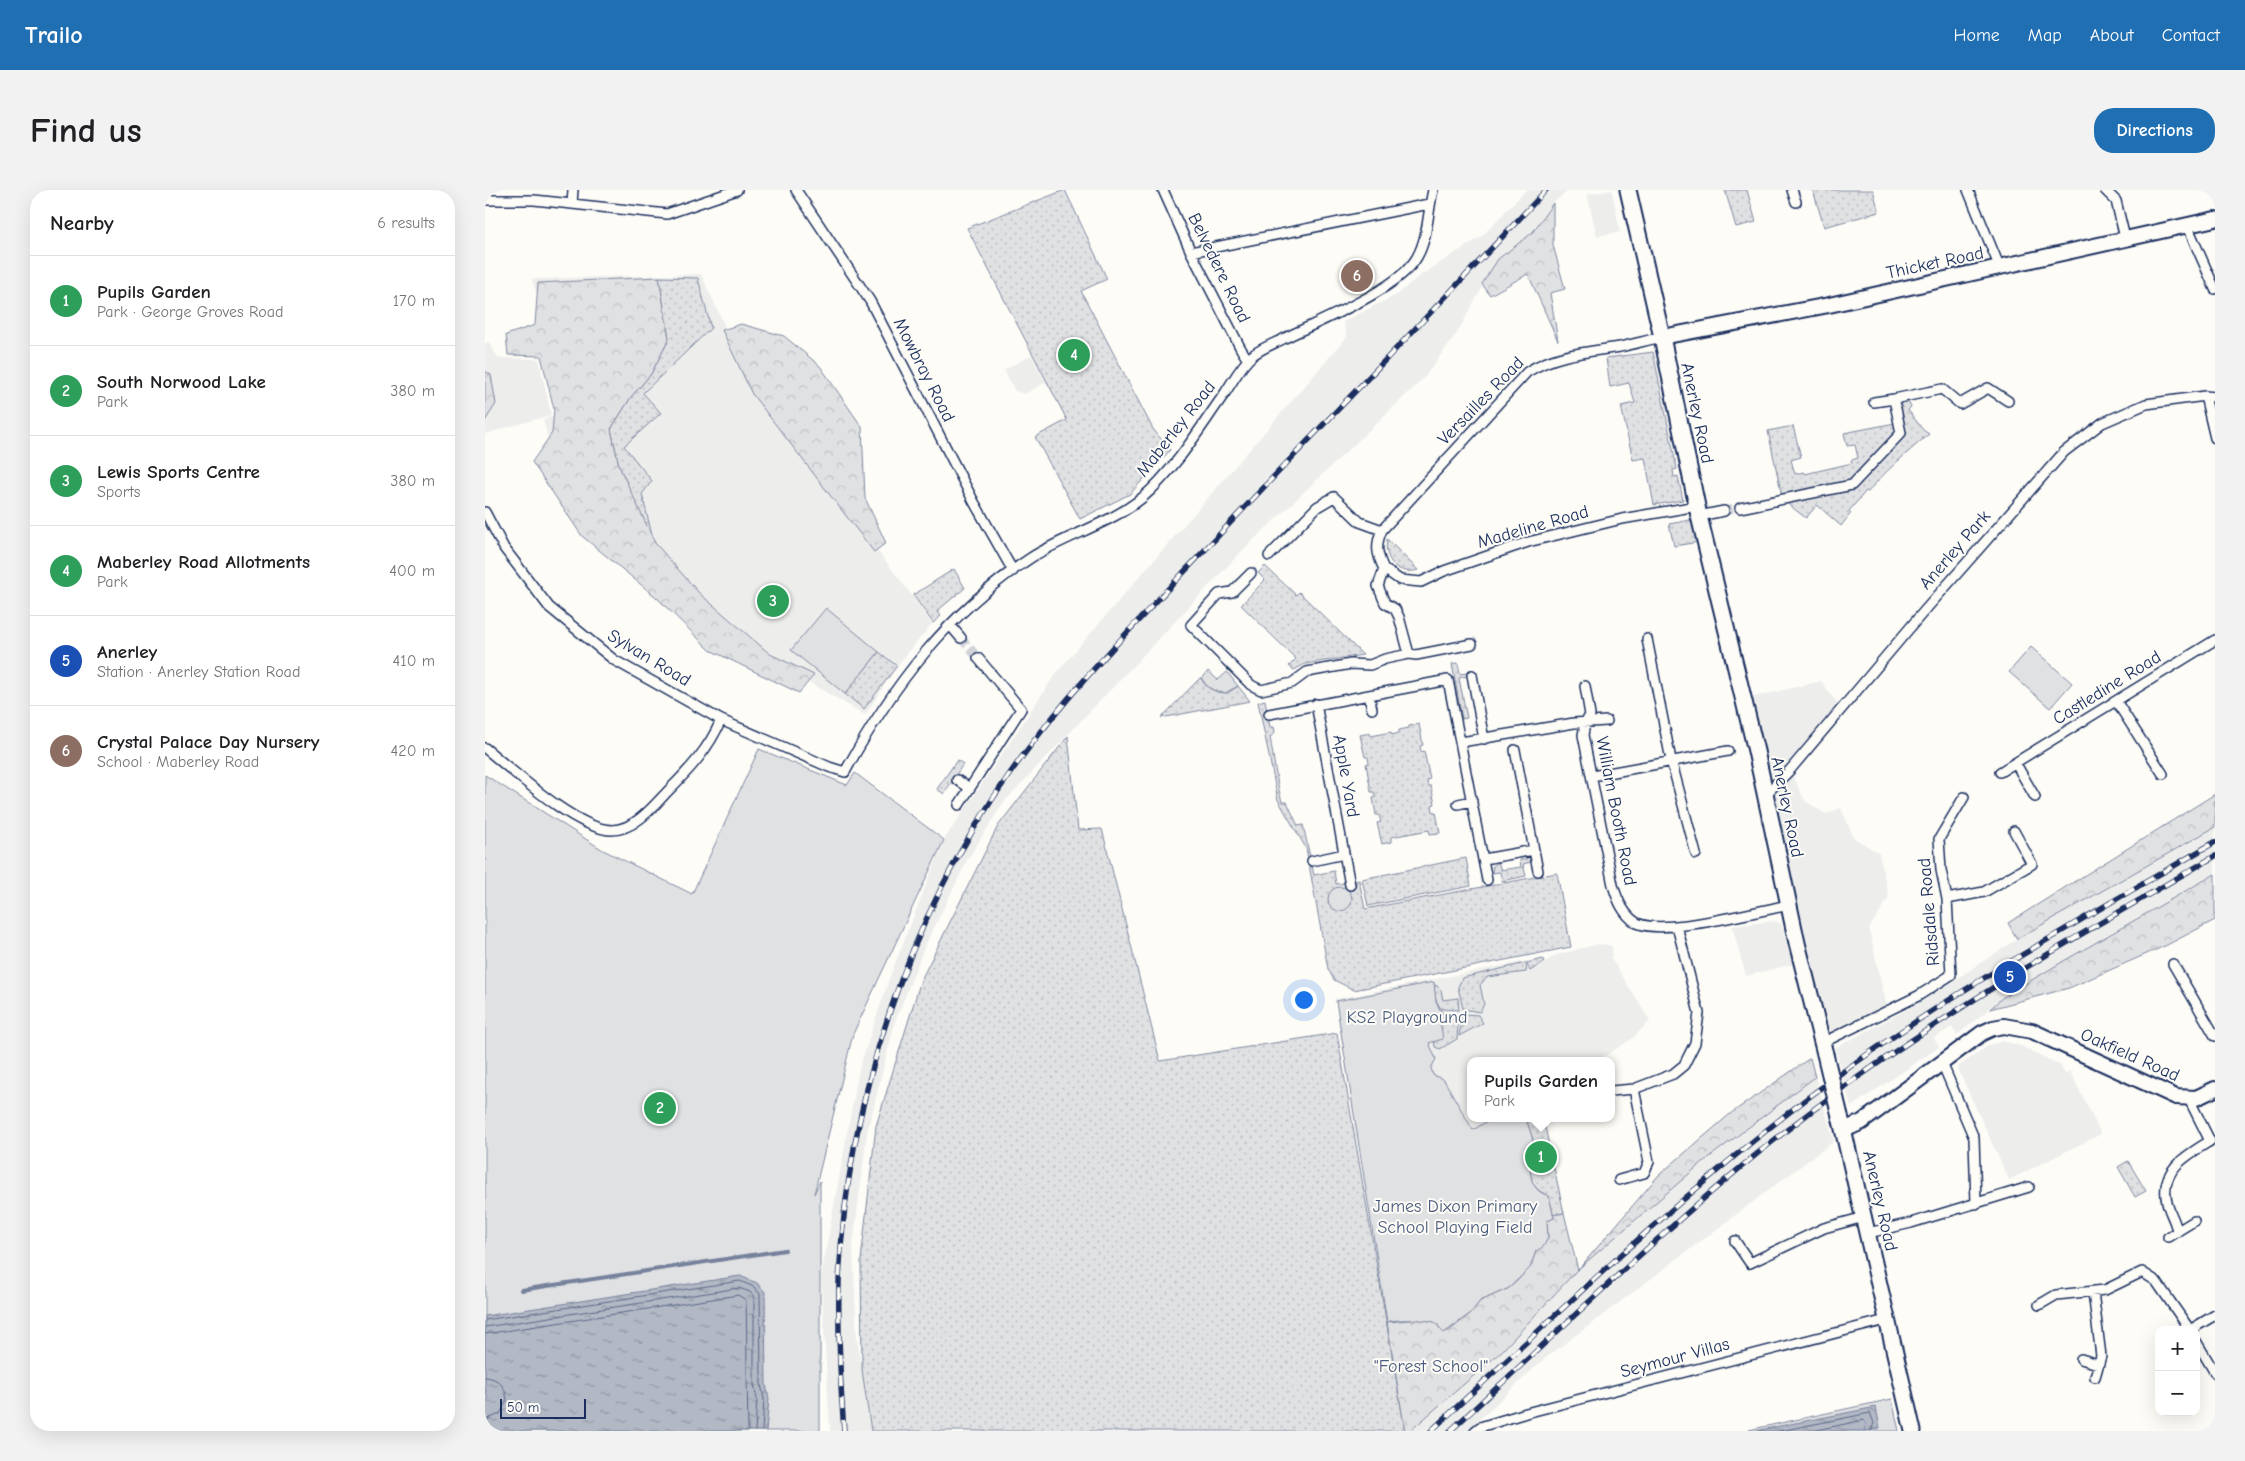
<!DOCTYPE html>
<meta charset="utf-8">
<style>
:root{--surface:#fff;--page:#f2f2f2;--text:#202124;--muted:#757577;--line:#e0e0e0;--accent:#1f6fb2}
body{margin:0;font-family:"Comic Neue",sans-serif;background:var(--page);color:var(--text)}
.controls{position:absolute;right:15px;bottom:15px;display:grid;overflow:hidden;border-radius:10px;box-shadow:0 5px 20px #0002}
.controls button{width:45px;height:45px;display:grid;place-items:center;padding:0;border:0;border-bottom:1px solid var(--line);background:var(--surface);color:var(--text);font:25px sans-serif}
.scale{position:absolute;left:15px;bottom:12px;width:86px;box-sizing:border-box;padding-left:5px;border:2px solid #1b2f5e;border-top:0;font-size:14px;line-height:18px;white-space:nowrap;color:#1b2f5e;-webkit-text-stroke:4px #fdfcf7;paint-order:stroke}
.you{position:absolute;left:818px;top:809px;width:18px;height:18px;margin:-12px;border:4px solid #fff;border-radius:50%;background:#1a73e8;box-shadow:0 0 0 8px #1a73e833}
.badge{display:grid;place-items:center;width:32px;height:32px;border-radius:50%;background:var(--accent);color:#fff;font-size:16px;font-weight:700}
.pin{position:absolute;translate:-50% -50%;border:2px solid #fff;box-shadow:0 1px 5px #0006}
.popup{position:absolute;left:982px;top:867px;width:148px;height:65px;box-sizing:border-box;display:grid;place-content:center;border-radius:10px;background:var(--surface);filter:drop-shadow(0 1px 4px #0005);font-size:16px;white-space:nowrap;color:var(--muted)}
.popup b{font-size:19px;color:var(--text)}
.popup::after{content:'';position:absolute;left:50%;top:100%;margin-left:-10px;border:10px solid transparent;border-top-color:var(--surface)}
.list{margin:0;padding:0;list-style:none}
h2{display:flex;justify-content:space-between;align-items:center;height:65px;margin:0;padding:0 20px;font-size:21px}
h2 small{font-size:16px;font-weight:400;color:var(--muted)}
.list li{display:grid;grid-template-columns:32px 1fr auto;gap:15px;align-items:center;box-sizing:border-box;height:90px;padding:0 20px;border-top:1px solid var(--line)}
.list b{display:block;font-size:19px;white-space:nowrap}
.list p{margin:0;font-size:16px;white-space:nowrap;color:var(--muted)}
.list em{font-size:16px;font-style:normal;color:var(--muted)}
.map{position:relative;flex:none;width:1730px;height:1241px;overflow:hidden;border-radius:20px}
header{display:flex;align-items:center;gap:30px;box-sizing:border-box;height:70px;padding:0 25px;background:var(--accent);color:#fff}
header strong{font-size:24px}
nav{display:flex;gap:28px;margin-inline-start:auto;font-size:18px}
.intro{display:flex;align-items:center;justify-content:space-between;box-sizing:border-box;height:120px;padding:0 30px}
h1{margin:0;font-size:35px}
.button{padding:12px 22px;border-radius:20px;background:var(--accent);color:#fff;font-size:18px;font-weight:700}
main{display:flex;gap:30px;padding:0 30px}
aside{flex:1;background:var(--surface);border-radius:20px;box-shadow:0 5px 20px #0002}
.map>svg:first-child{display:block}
</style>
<header>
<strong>Trailo</strong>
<nav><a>Home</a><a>Map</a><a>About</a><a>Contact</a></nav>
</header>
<div class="intro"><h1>Find us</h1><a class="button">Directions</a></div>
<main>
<aside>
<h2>Nearby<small>6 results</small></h2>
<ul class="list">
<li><span class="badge" style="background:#2e9e5b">1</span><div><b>Pupils Garden</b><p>Park · George Groves Road</p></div><em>170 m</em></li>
<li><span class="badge" style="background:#2e9e5b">2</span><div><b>South Norwood Lake</b><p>Park</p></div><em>380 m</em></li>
<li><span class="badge" style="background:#2e9e5b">3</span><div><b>Lewis Sports Centre</b><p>Sports</p></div><em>380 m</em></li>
<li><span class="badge" style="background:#2e9e5b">4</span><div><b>Maberley Road Allotments</b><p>Park</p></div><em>400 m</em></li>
<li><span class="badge" style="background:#1a4fb4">5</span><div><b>Anerley</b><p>Station · Anerley Station Road</p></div><em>410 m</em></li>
<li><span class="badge" style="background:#8d6e63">6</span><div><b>Crystal Palace Day Nursery</b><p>School · Maberley Road</p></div><em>420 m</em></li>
</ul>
</aside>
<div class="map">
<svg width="1730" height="1241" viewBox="0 0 1730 1241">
<defs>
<pattern id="grass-dots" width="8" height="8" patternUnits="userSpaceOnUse" patternTransform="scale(1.25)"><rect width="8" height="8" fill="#e0e1e3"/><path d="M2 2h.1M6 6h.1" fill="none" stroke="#c0c1c5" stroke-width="1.8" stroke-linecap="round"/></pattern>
<pattern id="forest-crowns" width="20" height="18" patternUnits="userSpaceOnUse" patternTransform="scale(1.25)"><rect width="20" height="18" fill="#e0e1e3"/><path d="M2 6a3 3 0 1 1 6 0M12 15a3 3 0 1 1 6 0" fill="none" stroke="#c0c1c5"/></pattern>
<pattern id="water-ripples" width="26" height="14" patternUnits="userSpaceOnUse" patternTransform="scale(1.25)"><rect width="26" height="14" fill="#b3b8c5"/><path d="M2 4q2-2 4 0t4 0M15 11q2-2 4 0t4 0" fill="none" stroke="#9196a3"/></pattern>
</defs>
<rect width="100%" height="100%" fill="#fdfcf7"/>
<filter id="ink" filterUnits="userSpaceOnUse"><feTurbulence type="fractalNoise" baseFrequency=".02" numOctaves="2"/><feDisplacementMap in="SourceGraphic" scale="10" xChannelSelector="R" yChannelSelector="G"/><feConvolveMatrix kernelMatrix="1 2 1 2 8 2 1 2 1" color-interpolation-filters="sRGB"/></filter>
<g filter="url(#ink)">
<!-- built -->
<path fill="#edeeec" d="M 1041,0 L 1084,0 L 1068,13 L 1047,43 L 1013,69 L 972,143 L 939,188 L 757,361 L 518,613 L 483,669 L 439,758 L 410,832 L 382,943 L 368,1056 L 372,1149 L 386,1241 L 345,1241 L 336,1086 L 374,879 L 405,786 L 459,650 L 572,482 L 862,147 L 858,132 L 913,104 L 933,87 L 997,46 Z
M 1127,0 L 1135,42 L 1112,46 L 1102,4 Z
M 216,84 L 270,202 L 426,404 L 447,434 L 412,476 L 380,525 L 189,414 L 78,300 L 58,230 L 84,220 L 47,89 Z
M 4,152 L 13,168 L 54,169 L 66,225 L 0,244 L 0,153 Z
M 546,165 L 561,192 L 540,204 L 530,201 L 519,180 Z
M 1336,491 L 1349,509 L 1359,517 L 1305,580 L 1320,611 L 1341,624 L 1356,618 L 1369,648 L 1394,663 L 1404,707 L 1384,739 L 1403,821 L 1337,853 L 1258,507 L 1274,506 Z
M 1730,637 L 1730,684 L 1518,808 L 1472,845 L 1467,837 L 1449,848 L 1454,857 L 1366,917 L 1350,858 L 1436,812 L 1532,749 Z
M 1287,731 L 1296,733 L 1308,774 L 1261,786 L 1247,736 Z
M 1113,754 L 1125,755 L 1128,758 L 1126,768 L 1165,831 L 1148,848 L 1112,871 L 986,871 L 986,928 L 1058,928 L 1092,1080 L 1175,983 L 1245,924 L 1325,868 L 1349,951 L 1058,1170 L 982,1241 L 920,1241 L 850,809 L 1041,771 L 1045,781 L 1071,765 Z
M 1518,851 L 1536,856 L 1575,875 L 1580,884 L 1585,881 L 1616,944 L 1524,990 L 1473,879 L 1474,876 L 1504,855 Z"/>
<!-- grass -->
<path fill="url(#grass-dots)" stroke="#7e88a0" d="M 580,0 L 622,89 L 596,101 L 668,239 L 685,260 L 645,304 L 595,329 L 550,247 L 582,230 L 482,38 Z
M 1240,0 L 1262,0 L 1271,32 L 1251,37 Z
M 1328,0 L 1388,0 L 1394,22 L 1339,37 Z
M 174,87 L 213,88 L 226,138 L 158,203 L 176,223 L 139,256 L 167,291 L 157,304 L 169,353 L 134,276 L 126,239 L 146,207 L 166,184 L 184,149 Z
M 1168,162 L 1192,279 L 1188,280 L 1189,287 L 1193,286 L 1198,310 L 1169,315 L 1160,268 L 1148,270 L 1136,216 L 1150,213 L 1144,193 L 1125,197 L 1121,168 Z
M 1421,208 L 1426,217 L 1423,220 L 1438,240 L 1444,244 C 1423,262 1399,282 1383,302 L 1381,301 L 1364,321 L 1366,323 L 1356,336 L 1332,315 L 1321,328 L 1300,312 L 1368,298 L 1415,249 C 1414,235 1408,216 1421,208 Z
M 1410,233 L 1411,244 L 1366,293 L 1297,306 L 1283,241 L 1308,236 L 1316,267 L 1306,270 L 1310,284 L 1319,282 L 1320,284 L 1367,273 L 1366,270 L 1373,268 L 1370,255 L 1362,256 L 1359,243 Z
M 1210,329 L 1214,352 L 1189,356 L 1184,334 Z
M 902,349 L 933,380 C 913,386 898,370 902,349 Z
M 780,376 L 811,405 L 814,402 L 878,465 L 820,474 L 809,480 L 804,476 L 811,469 L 756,415 L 780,390 L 773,383 Z
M 469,379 L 480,398 L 452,421 L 456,426 L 448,433 L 428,405 Z
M 394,462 L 412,476 L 379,519 L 360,504 Z
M 973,473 L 975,484 L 982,483 L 982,486 L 974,488 L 982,528 L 977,529 L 967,474 Z
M 716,487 C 719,499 732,503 743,503 L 753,496 L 765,511 L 676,528 Z
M 780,510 L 785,537 L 789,537 L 790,543 L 785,547 C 789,569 791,590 797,612 L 802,612 L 813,636 L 818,635 L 829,685 L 849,681 L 851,694 L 859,693 L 861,698 L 871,695 L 870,691 L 874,690 L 880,719 L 1072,683 L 1086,757 L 869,800 L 849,790 L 843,779 L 821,658 L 793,610 L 773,512 Z
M 934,534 L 938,555 L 935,556 L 936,562 L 939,561 L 945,589 L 942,590 L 943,596 L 946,596 L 950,614 L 947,615 L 948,622 L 951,622 L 955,643 L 945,644 L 944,640 L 906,647 L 906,652 L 897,654 L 892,633 L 896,632 L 894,625 L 891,625 L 888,608 L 891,607 L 889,602 L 886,602 L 881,574 L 884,573 L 883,567 L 880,567 L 875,545 L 885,543 L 886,546 L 906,542 L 907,545 L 914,543 L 914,540 L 924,538 L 924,536 Z
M 583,546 L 593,640 L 617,639 L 675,871 L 852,843 L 920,1241 L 386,1241 L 377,1180 L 376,1070 L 391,936 L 436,790 L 513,636 Z
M 472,570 L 478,574 L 459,604 L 452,599 Z
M 1041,667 L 1045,668 L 1046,672 L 1038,674 L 1041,686 L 1017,691 L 1015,682 L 1007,683 L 1008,676 L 1013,672 L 1016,680 L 1036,677 L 1035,670 L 1042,669 Z
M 981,668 L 986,696 L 883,716 L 877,689 Z
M 1058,769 L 1059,772 L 1045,781 L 1042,774 L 1041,782 L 1002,787 L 995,795 L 999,814 L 995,822 L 978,819 L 973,797 L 977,788 Z
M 951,795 L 956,800 L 958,810 L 973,808 L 974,820 L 956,819 L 951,811 L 949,798 Z
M 957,823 L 974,824 L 972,849 L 955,859 L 950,857 L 949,850 Z
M 978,824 L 993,825 L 998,833 L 974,846 Z
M 1040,928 L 1058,928 L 1079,1023 L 1068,1025 L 1064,1006 C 1037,995 1047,978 1048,955 C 1048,947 1043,935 1040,928 Z
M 1643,971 L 1661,1001 L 1650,1007 L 1633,977 Z"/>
<!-- forest -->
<path fill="url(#forest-crowns)" stroke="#7e88a0" d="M 1068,13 L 1068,55 L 1080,99 L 1065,103 L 1073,151 L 1043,84 L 1005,105 L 997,94 L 1013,69 L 1047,43 Z
M 174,87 L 184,149 L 166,184 L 146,207 L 126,239 L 134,276 L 170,353 L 214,403 L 285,464 L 329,485 L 314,503 L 225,460 L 171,407 L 97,346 L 47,272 L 67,243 L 69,219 L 56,166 L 23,165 L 21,145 L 50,135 L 53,93 Z
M 256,134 L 299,146 L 335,176 L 377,237 L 380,308 L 401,353 L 389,362 L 267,204 L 237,140 Z
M 0,181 L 6,185 L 11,214 L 0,231 Z
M 1730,604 L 1730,637 L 1532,749 L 1523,733 Z
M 1730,684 L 1730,730 L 1682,755 L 1584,798 L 1505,819 L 1517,808 L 1577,772 Z
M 1325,868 L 1330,887 L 1218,972 L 1092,1080 L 1017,1161 L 925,1241 L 920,1241 L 902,1132 L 934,1129 L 950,1132 L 957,1141 L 964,1141 L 986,1123 L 995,1111 L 1024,1098 L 1033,1090 L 1046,1075 L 1051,1061 L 1061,1052 L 1063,1047 L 1062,1030 L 1069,1028 L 1068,1025 L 1079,1023 L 1093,1080 L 1173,986 L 1245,924 Z"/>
<!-- park -->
<path fill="#e0e1e3" stroke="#7e88a0" d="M 341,418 L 394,462 L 360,504 L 306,460 Z
M 1546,457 L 1587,493 L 1565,518 L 1524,482 Z
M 723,481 L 733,490 L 742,482 L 753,496 L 740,503 C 730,502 722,498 717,489 Z
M 274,559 L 362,595 L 370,583 L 459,650 L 368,844 L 329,1004 L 335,991 L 335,1241 L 0,1241 L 0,585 L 118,660 L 207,704 Z
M843 709a12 12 0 1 1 24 0a12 12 0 1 1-24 0Z
M 949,792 L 951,812 L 957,823 L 955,831 L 958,849 L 944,853 L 951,869 L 946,878 L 948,885 L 959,890 L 988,940 L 1007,928 L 1041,929 C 1043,936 1049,948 1048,956 C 1046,976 1039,998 1064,1006 L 1069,1028 L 1062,1031 L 1063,1048 L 1058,1057 L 1051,1061 L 1045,1078 L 1024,1098 L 995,1111 L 986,1123 L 959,1143 C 955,1140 953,1133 949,1132 C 942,1129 908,1129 902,1132 L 851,811 Z
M 1407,1209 L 1414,1241 L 1259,1241 Z"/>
<!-- water -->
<path fill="url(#water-ripples)" stroke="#76819c" d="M 255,1086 L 272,1093 L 280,1102 L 281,1194 L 284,1209 L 281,1241 L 0,1241 L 0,1214 L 3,1209 L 0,1198 L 0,1126 Z
M 1391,1217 L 1395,1238 L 1381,1241 L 1270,1241 Z"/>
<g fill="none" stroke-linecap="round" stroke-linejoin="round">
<!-- shore -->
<path stroke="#586687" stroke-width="1" d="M 0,1130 L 255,1091 L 269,1097 L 275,1104 L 276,1194 L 279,1209 L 277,1241
M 0,1137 L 254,1098 L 265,1102 L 269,1107 L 269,1194 L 272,1209 L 270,1241
M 0,1144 L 253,1105 L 261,1110 C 262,1154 262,1197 263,1241
M 0,1187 C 14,1188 20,1196 22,1210 L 15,1224 L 0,1230
M 1295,1241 L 1385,1223 L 1389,1233 L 1386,1241
M 1327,1241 L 1379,1230 L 1381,1233 L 1380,1241"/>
<!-- stream -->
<path stroke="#76819c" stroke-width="4" d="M 36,1100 L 300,1060"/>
<!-- street-tunnel -->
<path stroke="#d0d3d8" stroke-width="9" stroke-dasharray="9 4.5" stroke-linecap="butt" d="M 1239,321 L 1255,318
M 476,448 L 493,468"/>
<!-- street casing -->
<g stroke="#1b2f5e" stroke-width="12">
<path id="street" d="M 311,0 L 385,111 L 489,312 L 528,381
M 678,0 L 706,62 L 756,159 L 763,170
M 1307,0 L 1311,12
M 1483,0 L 1515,78
M 1620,0 L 1631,11 L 1640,48
M 0,10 L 49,10 L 182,24 L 252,0
M 87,14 L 88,0
M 1702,35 L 1730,99
M 706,62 L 944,14
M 1720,206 L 1730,248
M 1389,212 L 1409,209
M 1255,318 L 1367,295 L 1416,243 L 1409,209 L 1457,199 L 1475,214 L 1503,198 L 1523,211
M 0,322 L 19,358 L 64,417 L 129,470 L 236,530 L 344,577 L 360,582 C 407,496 464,421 547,367 C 582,345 625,334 657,308 C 690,280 715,238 740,203 C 748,191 756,175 768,165 C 777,158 788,154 798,149 C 832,132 915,99 932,67 C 943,48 943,21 948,0
M 1214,326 L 1239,321
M 784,366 L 832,317 L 849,307 L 875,332 L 897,340
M 899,379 L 915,390 L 936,392 L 959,381 L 1043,352 L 1137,329 L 1212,316
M 766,383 L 747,402 L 734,404 L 706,435 L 766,495 L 776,500 L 807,493 L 822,482 L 866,474 L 885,475 L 900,469 L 924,464 L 914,427 L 910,419 L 900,413 L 893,396 L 899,379 C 892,365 890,355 897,340 L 1042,182 C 1070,164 1103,162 1135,157 C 1149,154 1163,150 1177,147
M 465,435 L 476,448
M 1162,449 L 1186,570 L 1211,664
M 924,464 L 931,465 L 987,454
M 987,485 L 999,549
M 1100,496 L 1105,525 L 1100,534 L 1098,545 L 1128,695 C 1132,709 1138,725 1152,733 C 1179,746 1272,721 1304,715
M 884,505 L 887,519
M 1631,511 L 1678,584
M 831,514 L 865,695
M 784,524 L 963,490 L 1002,690
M 976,552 L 1089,533 L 1122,531
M 0,558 C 27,580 92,640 127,640 C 149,640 168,617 182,602 C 204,580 224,559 236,530
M 1030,560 L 1053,681
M 1531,574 L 1550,607
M 1515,582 L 1730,450
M 1107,586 L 1243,561
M 472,590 L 485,598
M 1279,606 L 1305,580 L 1434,427 L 1579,262 L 1617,233 L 1661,214 L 1720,206 L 1730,207
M 973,614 L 987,611
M 474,615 L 536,519 L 493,468
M 999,669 L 1049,660
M 827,671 L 859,664
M 1462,709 L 1499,702 L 1547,674 L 1529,641
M 1688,774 L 1730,846
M 1337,853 L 1433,806 L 1466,785 L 1462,709 L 1456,680 L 1454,649 L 1479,607
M 1457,873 L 1489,948 L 1491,1014
M 1126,901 L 1149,899
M 1134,990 L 1159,983 L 1164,972 L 1149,899 L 1188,884 L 1199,875 L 1210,853 L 1214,823 L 1192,736
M 1692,1042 C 1691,1031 1684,1023 1682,1012 C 1674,980 1702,965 1725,951 L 1704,909
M 1383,1043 L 1426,1033 L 1544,997
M 1683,1047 L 1709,1031
M 1250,1051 L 1265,1073 L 1339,1038 L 1379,1027
M 1608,1102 L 1616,1166 L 1610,1187
M 1554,1115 L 1571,1105 L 1620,1100 L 1657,1082 L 1671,1091 L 1705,1140
M 1705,1140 L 1730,1125
M 1711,1151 L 1730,1183
M 1596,1169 L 1613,1174
M 990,1241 L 995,1237 L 1041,1223 L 1401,1130"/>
</g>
<!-- secondary casing -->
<g stroke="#1b2f5e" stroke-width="18">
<path id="secondary" d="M 1177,147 L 1344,115 L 1730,29
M 1359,940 L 1377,932 L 1497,843 L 1508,838 L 1519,836 L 1547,841 L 1691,907 L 1711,908 L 1730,899"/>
</g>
<!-- primary casing -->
<g stroke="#1b2f5e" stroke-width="19">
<path id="primary" d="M 1143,0 L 1177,147 L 1214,326 L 1271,561 L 1312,753 L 1340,864
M 1355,926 L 1428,1241"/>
</g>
<!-- street -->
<use href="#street" stroke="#fdfcf7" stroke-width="9"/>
<!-- secondary -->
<use href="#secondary" stroke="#fdfcf7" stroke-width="14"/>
<!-- primary -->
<use href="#primary" stroke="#fdfcf7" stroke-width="15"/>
<!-- rail casing -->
<g stroke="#1b2f5e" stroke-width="5.5">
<path id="rail" d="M 359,1241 C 355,1191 353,1142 354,1092 C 361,914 422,728 526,582 C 586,497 661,423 732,347 C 841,230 953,117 1061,0
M 946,1241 C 1068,1128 1188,1011 1320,910 C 1448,812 1591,733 1730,652
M 965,1241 C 1079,1137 1189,1027 1311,933 C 1442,832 1587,749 1730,666"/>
</g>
<!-- rail -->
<use href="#rail" stroke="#fdfcf7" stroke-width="4" stroke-dasharray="11" stroke-linecap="butt"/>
<!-- primary-bridge casing -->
<g stroke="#1b2f5e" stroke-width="19" stroke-linecap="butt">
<path id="primary-bridge" d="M 1340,864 L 1355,926"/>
</g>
<!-- primary-bridge -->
<use href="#primary-bridge" stroke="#fdfcf7" stroke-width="15"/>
</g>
</g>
<g text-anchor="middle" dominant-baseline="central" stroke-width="4" stroke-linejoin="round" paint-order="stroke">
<!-- street labels -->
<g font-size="18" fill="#1b2f5e" stroke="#fdfcf7">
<text transform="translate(1450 73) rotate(-12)">Thicket Road</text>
<text transform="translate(734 78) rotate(64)">Belvedere Road</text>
<text transform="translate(439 180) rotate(63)">Mowbray Road</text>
<text transform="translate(996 211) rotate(-46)">Versailles Road</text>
<text transform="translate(1212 223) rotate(78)">Anerley Road</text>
<text transform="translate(691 239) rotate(-52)">Maberley Road</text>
<text transform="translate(1048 337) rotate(-16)">Madeline Road</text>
<text transform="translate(1470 360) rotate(-49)">Anerley Park</text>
<text transform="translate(164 468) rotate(31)">Sylvan Road</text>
<text transform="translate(1622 498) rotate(-32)">Castledine Road</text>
<text transform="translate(861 586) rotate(80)">Apple Yard</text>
<text transform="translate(1302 617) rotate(78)">Anerley Road</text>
<text transform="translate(1131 621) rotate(79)">William Booth Road</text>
<text transform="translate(1444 722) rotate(-95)">Ridsdale Road</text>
<text transform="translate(1645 865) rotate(24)">Oakfield Road</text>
<text transform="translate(1395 1011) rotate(77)">Anerley Road</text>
<text transform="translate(1190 1168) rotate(-15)">Seymour Villas</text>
</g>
<!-- park labels -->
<g font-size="18" fill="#4c5c7f" stroke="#fdfcf7">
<text x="922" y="827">KS2 Playground</text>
<text x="970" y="1016">James Dixon Primary<tspan x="970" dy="21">School Playing Field</tspan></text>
<text x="946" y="1176">"Forest School"</text>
</g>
</g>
</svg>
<div class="controls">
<button>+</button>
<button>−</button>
</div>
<div class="scale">50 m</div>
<div class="you"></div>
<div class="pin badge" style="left:1056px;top:967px;background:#2e9e5b">1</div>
<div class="popup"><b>Pupils Garden</b>Park</div>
<div class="pin badge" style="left:175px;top:918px;background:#2e9e5b">2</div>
<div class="pin badge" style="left:288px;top:411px;background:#2e9e5b">3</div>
<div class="pin badge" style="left:589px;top:165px;background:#2e9e5b">4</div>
<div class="pin badge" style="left:1525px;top:787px;background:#1a4fb4">5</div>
<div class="pin badge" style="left:872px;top:86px;background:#8d6e63">6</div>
</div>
</main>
